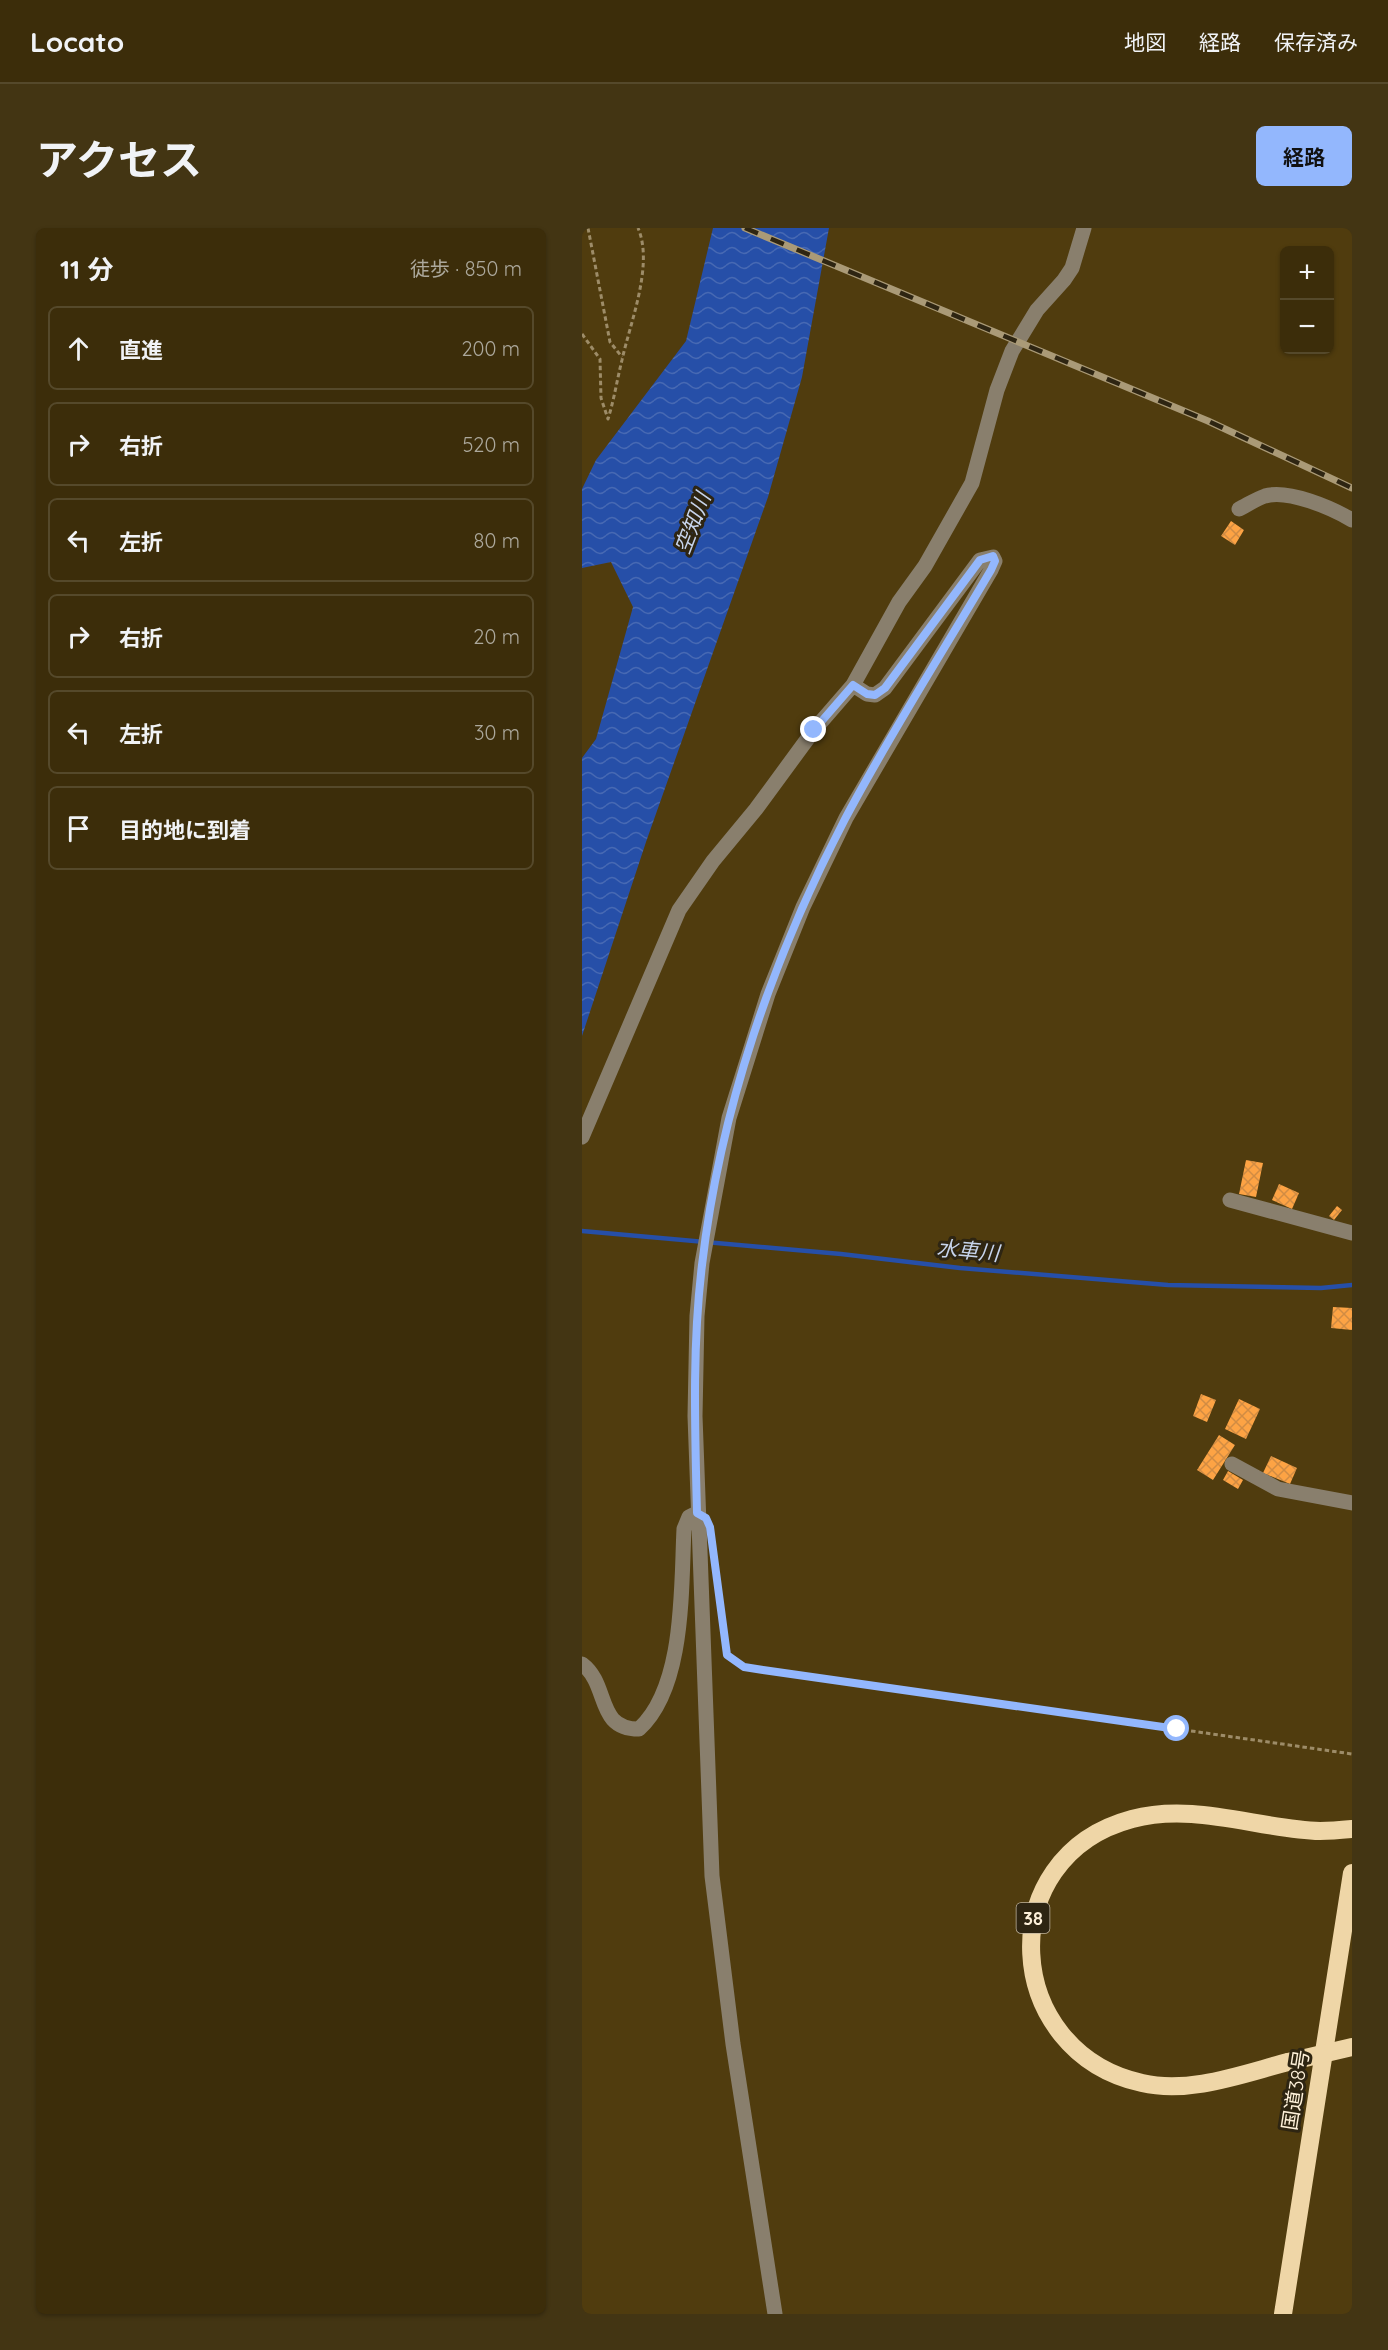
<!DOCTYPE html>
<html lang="ja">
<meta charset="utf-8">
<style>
:root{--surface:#3c2d0a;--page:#433513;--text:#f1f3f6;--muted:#aca89c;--line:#55492b;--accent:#93b7fd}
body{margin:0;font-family:Quicksand,"Noto Sans JP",sans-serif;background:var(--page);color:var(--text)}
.controls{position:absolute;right:18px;top:18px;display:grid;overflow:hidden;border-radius:9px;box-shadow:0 2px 4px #0004}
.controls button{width:54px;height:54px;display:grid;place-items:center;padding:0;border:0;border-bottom:2px solid var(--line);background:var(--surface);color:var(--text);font:30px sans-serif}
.stop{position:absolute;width:18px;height:18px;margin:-14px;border:4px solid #93b7fd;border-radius:50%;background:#fff}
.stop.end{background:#93b7fd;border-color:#fff;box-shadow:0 2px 6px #0008}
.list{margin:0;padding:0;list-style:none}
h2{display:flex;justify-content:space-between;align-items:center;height:78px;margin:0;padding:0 24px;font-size:26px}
h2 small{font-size:20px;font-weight:400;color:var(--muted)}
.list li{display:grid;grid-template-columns:39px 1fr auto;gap:18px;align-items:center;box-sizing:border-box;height:84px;margin:0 12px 12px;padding:0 12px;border:2px solid var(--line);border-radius:9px}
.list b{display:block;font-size:22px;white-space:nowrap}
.list em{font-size:20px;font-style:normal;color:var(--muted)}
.icon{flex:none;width:33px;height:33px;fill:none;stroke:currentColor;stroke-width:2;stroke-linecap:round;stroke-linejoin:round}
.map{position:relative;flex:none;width:770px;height:2086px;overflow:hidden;border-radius:9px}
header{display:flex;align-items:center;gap:36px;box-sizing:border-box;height:84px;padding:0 30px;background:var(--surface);border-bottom:2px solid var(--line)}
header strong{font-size:28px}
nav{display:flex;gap:33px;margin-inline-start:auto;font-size:21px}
.intro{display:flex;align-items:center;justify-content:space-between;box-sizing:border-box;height:144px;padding:0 36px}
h1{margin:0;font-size:42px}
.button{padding:15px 27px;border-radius:9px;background:var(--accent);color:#111;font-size:21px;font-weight:700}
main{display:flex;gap:36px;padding:0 36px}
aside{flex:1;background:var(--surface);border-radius:9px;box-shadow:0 2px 4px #0004}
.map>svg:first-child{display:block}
</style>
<header>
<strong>Locato</strong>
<nav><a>地図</a><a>経路</a><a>保存済み</a></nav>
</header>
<div class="intro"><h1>アクセス</h1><a class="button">経路</a></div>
<main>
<aside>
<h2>11 分<small>徒歩 · 850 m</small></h2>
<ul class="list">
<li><svg class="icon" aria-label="ahead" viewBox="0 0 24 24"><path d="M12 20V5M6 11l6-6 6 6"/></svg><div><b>直進</b></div><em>200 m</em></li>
<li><svg class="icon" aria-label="right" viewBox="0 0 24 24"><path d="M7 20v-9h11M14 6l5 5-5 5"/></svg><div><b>右折</b></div><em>520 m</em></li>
<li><svg class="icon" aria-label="left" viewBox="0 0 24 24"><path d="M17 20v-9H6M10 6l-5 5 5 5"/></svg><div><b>左折</b></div><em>80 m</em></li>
<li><svg class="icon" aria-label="right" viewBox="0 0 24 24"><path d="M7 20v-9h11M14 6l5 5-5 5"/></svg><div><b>右折</b></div><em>20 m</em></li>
<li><svg class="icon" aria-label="left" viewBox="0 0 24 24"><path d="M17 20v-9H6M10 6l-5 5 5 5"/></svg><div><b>左折</b></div><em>30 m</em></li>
<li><svg class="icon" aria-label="arrive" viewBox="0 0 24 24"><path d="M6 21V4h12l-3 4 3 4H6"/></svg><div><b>目的地に到着</b></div></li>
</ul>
</aside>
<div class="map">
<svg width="770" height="2086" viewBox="0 0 770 2086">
<defs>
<pattern id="water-waves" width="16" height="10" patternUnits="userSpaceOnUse" patternTransform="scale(1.5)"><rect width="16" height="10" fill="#264fa8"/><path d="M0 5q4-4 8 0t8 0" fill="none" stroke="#4769b3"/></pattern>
<pattern id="building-cross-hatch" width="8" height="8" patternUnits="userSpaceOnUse" patternTransform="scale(1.5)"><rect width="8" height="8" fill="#fda344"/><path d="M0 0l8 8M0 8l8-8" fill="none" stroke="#d18c43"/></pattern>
</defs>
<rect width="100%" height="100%" fill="#503c0e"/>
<!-- water -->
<path fill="url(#water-waves)" d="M 131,0 L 247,0 L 220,149 L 186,269 L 64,614 L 0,808 L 0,530 L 14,511 L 51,379 L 29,334 L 0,340 L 0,261 L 14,232 L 104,113 Z"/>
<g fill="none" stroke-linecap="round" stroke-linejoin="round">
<!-- stream -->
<path stroke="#264fa8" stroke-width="4.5" d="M 0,1003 L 259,1026 L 378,1040 L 586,1057 L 739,1060 L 770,1057"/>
</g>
<!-- building -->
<path fill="url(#building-cross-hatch)" d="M 649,293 L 662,302 L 653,317 L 639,308 Z
M 664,932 L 681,935 L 674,969 L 657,966 Z
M 697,956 L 717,965 L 710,981 L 690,972 Z
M 755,978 L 760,982 L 752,992 L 747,988 Z
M 751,1079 L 770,1080 L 770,1102 L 749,1100 Z
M 619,1166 L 634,1172 L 625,1194 L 611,1188 Z
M 657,1171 L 678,1181 L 664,1211 L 643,1201 Z
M 637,1207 L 653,1217 L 631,1252 L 615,1242 Z
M 689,1228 L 715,1240 L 708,1256 L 681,1245 Z
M 646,1243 L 661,1252 L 656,1261 L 641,1252 Z"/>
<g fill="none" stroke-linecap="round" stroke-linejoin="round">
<!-- path -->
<path stroke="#9d8c68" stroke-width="3" stroke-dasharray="4.5 3" stroke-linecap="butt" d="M 6,0 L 28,114 L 40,129
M 0,106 L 18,131 L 19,170 L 26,191 C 32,172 35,152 40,132 C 48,95 72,37 56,0
M 136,1360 L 145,1427 L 162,1439 L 770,1526"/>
<!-- minor -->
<path stroke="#897f6d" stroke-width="15" d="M 657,281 C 665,277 674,271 683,268 C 706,261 750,280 770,292
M 0,909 L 97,682 L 131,633 L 174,581 L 232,502 L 271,457 L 317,374 L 343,338 L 390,255 L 415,162 L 430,123 L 455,82 L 482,52 L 490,40 L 502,0
M 648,972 L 770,1005
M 650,1236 L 696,1261 L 770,1275
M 0,1436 C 28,1457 13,1501 57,1501 C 103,1459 99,1360 102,1301 L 107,1289 L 115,1285
M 193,2086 L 151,1816 L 130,1648 L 113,1188 L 115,1088 L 120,1035 L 147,890 L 186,766 L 221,679 L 264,590 L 409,342 L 413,333 L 411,329 L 398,332 L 303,460 L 293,467 L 285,466 L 271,457"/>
<!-- highway -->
<path stroke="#efd6a7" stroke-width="18" d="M 706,1834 C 660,1846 608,1866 560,1855 C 420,1824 408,1629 550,1591 C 612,1574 676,1601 738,1603 C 749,1603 760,1602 770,1601
M 701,2086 L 770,1645"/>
<!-- rail casing -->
<g stroke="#aa9a77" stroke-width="7">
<path id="rail" d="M 163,0 L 626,193 L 770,260"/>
</g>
<!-- rail -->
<use href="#rail" stroke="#2e2512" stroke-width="4.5" stroke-dasharray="14" stroke-linecap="butt"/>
<!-- highway-bridge -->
<path stroke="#efd6a7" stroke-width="18" d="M 706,1834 L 770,1819"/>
</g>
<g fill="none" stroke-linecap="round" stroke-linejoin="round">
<!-- route -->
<path stroke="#93b7fd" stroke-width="8" d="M 232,502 L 271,457 L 285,466 L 293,467 L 303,460 L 398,332 L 411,328 L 413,333 L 409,342 C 360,425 308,506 263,591 C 191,729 138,882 120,1037 C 110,1119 113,1202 115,1285 L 124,1290 L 128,1299 L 145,1427 L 162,1439 L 181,1442 L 595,1501"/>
</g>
<g text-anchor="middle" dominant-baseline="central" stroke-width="6" stroke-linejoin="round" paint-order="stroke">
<!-- shield labels -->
<rect fill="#2e2512" stroke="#c0b49e" stroke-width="1.5" x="434.5" y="1675" width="33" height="30" rx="4.5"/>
<g font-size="18" font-weight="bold" fill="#fef1da">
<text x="451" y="1690">38</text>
</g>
<!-- street labels -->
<g font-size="20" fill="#fef1da" stroke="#2e2512">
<text transform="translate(713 1862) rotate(-81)">国道38号</text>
</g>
<!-- water labels -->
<g font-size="21" font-style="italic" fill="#c7d4ec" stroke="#2e2512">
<text transform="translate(110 295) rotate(-69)">空知川</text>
<text transform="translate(386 1022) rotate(5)">水車川</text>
</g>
</g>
</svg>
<div class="controls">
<button>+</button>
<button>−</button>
</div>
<div class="stop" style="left:595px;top:1501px"></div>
<div class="stop end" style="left:232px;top:502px"></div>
</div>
</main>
